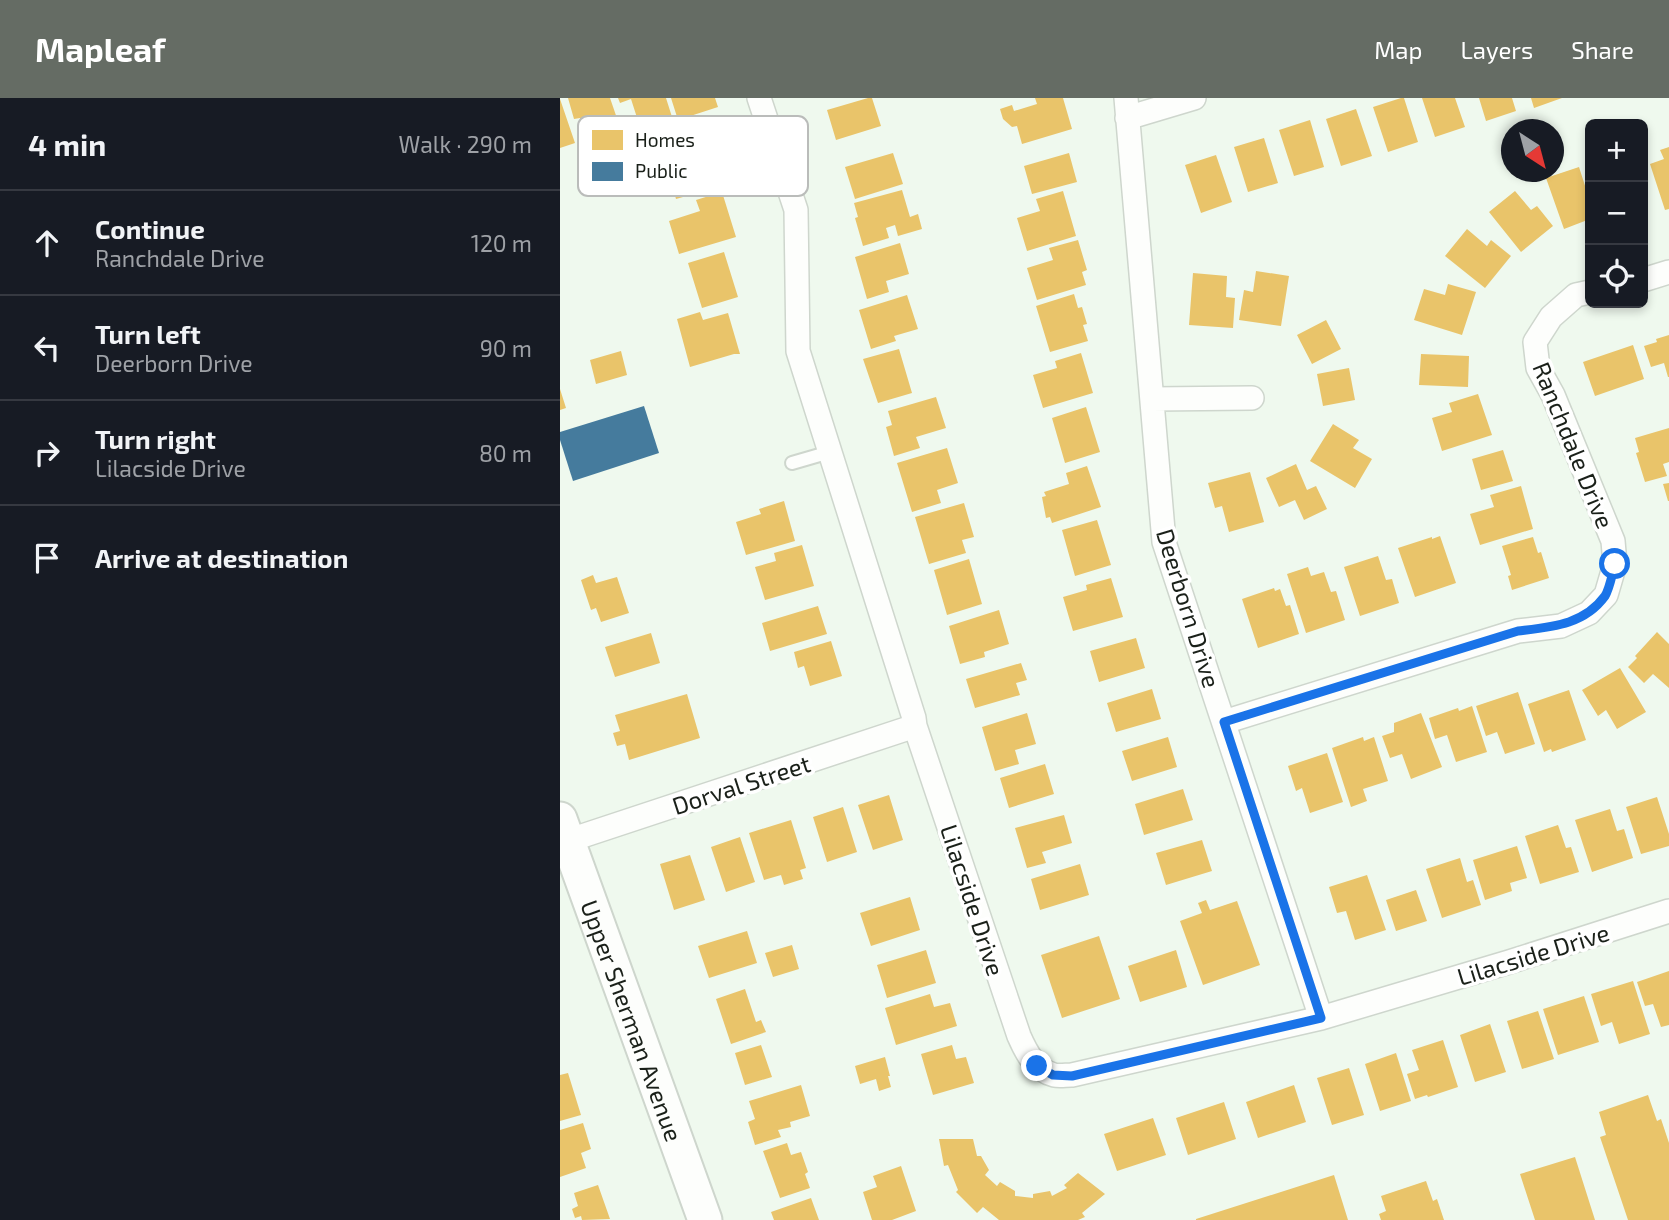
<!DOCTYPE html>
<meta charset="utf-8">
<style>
:root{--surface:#171b24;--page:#242831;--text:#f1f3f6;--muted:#9ea1a6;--line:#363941;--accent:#656c64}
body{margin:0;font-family:"Exo 2",sans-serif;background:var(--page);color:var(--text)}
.controls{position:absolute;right:21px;top:21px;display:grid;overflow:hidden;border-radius:10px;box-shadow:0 4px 10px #0003}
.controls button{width:63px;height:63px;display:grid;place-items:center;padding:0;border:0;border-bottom:2px solid var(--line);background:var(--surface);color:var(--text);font:35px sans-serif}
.compass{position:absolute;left:941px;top:21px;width:63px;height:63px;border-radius:50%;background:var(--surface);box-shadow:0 4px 10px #0003;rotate:144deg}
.stop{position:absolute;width:21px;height:21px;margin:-16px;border:5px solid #1a73e8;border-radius:50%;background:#fff}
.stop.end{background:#1a73e8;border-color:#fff;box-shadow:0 2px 7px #0008}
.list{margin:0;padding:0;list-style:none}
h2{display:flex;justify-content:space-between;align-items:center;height:91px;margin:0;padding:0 28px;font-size:30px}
h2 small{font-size:23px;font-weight:400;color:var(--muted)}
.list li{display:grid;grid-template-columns:46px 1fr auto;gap:21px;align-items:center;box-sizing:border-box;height:105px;padding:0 28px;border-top:2px solid var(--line)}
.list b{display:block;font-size:26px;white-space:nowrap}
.list p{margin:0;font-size:23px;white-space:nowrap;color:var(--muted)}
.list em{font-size:23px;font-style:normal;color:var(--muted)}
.icon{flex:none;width:38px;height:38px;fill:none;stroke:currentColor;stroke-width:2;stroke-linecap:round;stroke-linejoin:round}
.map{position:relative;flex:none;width:1109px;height:1122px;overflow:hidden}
header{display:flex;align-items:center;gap:42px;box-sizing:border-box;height:98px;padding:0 35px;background:var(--accent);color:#fff}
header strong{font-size:33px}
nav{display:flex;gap:38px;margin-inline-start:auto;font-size:24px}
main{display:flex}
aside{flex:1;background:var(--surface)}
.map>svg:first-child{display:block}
</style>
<header>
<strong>Mapleaf</strong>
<nav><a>Map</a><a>Layers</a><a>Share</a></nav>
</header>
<main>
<aside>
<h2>4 min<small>Walk · 290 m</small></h2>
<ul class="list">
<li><svg class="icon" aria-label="ahead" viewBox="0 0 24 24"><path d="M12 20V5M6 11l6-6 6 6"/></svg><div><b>Continue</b><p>Ranchdale Drive</p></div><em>120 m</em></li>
<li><svg class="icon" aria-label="left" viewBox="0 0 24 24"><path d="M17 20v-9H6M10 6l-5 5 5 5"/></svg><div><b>Turn left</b><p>Deerborn Drive</p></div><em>90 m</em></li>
<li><svg class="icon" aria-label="right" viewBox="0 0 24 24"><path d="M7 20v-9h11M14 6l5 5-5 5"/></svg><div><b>Turn right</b><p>Lilacside Drive</p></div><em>80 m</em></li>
<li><svg class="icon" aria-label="arrive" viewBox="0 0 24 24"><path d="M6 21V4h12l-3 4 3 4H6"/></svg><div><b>Arrive at destination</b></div></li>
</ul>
</aside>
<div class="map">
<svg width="1109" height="1122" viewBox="0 0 1109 1122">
<rect width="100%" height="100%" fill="#eff9ee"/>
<!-- homes -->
<path fill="#e9c46a" d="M 8,0 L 50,0 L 61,32 L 28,43 L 20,20 L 14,21 Z
M 58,0 L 106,0 L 112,19 L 80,29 L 71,1 L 60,5 Z
M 111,0 L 155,0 L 158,9 L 118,22 Z
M 308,0 L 312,0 L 321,28 L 276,42 L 267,12 Z
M 475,0 L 503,0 L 512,31 L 462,46 L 457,28 L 452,29 L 443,21 L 440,11 L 452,7 L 454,13 L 477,6 Z
M 841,0 L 844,0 L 858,44 L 828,54 L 813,9 Z
M 862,0 L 895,0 L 905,29 L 875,39 Z
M 919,0 L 952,0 L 956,13 L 926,23 Z
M 971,0 L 1002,0 L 974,10 Z
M 0,1 L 15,45 L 0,50 Z
M 796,11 L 812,58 L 781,68 L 766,21 Z
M 750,22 L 764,69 L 734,78 L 719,32 Z
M 704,40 L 718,85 L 688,94 L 674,49 Z
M 154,48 L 165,87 L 116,101 L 107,68 L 109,68 L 107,62 Z
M 1109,49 L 1109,111 L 1105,112 L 1090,66 L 1104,61 L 1100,52 Z
M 333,55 L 343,86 L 295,101 L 285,69 Z
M 509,55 L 517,84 L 472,96 L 464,68 Z
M 656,57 L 672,104 L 641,115 L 625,67 Z
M 1019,69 L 1027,94 L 1030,93 L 1030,121 L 1004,131 L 986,80 Z
M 342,92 L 350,119 L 358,116 L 362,131 L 338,138 L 335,127 L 326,130 L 329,140 L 303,148 L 295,120 L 298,119 L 294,105 Z
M 503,93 L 516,138 L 467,153 L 457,120 L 480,113 L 476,101 Z
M 955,93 L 971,112 L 977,108 L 993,128 L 961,154 L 929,114 Z
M 162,94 L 176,139 L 119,156 L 109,123 L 140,113 L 136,102 Z
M 1083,97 L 1088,111 L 1083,113 Z
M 907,131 L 927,148 L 931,142 L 951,158 L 925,190 L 885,158 Z
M 518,142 L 527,172 L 522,174 L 526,187 L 477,202 L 467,170 L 493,162 L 489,150 Z
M 340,145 L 349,176 L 326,183 L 329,194 L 307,201 L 295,159 Z
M 164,154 L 178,199 L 142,210 L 128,165 Z
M 696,173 L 729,178 L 721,228 L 679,222 L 684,192 L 693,194 Z
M 633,175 L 667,178 L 666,199 L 675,200 L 673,230 L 629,227 Z
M 888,186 L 916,194 L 902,237 L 854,222 L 864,191 L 885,197 Z
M 514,196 L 518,210 L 522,209 L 527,226 L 523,227 L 528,243 L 490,254 L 476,208 Z
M 347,197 L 358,231 L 334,238 L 336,243 L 311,251 L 299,212 Z
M 140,214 L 143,222 L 168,215 L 180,256 L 174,256 L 130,269 L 117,221 Z
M 766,222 L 781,251 L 752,266 L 737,237 Z
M 1109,237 L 1109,279 L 1108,279 L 1104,265 L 1091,269 L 1084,248 L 1097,244 L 1096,241 Z
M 1073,247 L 1084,281 L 1035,298 L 1023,264 Z
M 339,251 L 352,295 L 318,305 L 303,261 Z
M 61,253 L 67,277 L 36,286 L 30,262 Z
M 521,255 L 533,295 L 483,310 L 473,277 L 497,270 L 495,263 Z
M 861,256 L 909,258 L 908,289 L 859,287 Z
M 789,270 L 795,302 L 763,308 L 757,276 Z
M 0,291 L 6,310 L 0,312 Z
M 918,296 L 932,337 L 882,353 L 872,320 L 892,314 L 889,305 Z
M 376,299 L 386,330 L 356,339 L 360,350 L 334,358 L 326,329 L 332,327 L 328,313 Z
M 526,309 L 540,354 L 505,365 L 492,320 Z
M 773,326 L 799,342 L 793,350 L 812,361 L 795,390 L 750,363 Z
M 1109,330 L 1109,364 L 1103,366 L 1107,378 L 1085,384 L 1076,355 L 1079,354 L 1075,340 Z
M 387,350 L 398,385 L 377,392 L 381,405 L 352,414 L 337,365 Z
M 943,352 L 953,383 L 921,392 L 912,361 Z
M 736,366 L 747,392 L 756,388 L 767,411 L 744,422 L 735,402 L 719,409 L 706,380 Z
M 527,368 L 541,409 L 492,425 L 490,419 L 486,420 L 482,399 L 486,398 L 484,394 L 509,386 L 506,375 Z
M 690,374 L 704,424 L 669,434 L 662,408 L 655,410 L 648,385 Z
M 1109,385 L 1109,403 L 1108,403 L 1103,386 Z
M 961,388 L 973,431 L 920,447 L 910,416 L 934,409 L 930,397 Z
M 224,403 L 235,443 L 186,457 L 176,424 L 201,416 L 199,411 Z
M 404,405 L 414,439 L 402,442 L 406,455 L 369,466 L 355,419 Z
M 537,422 L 551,467 L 515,478 L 502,432 Z
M 880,438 L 896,485 L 855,499 L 838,450 L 872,439 L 872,441 Z
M 973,439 L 978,455 L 981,454 L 989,480 L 952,492 L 948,478 L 951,477 L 942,448 Z
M 242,447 L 254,488 L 205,502 L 195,469 L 216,463 L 214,455 Z
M 818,458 L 826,482 L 832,481 L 839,505 L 800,518 L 784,469 Z
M 409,461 L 422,506 L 387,517 L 374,472 Z
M 748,469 L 751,478 L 764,474 L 771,494 L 776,493 L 785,522 L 746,535 L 727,476 Z
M 33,477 L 36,485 L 57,479 L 69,515 L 41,524 L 36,510 L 31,512 L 21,482 Z
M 551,480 L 563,519 L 513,533 L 503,499 L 527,492 L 526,487 Z
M 714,490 L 715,493 L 720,491 L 726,508 L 730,507 L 739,536 L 698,550 L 682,501 Z
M 258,508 L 267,536 L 210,553 L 202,525 Z
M 439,512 L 449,546 L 424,554 L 425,559 L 400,566 L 389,528 Z
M 1097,534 L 1109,546 L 1109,590 L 1093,576 L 1084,585 L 1068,569 L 1077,560 L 1075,558 Z
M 91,535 L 100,565 L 55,579 L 45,549 Z
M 576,540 L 585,570 L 539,584 L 530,553 Z
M 271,543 L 282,578 L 250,588 L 244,568 L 238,570 L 234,554 Z
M 461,565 L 467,582 L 456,585 L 460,597 L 415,610 L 406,581 Z
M 1060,570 L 1086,614 L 1057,631 L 1046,612 L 1038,618 L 1022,592 Z
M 592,591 L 601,621 L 556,634 L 547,605 Z
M 1009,592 L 1026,642 L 992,654 L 991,651 L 984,654 L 968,606 Z
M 958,594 L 975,646 L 945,656 L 937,634 L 926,638 L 916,608 Z
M 127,596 L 140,640 L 69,662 L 65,646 L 57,648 L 53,635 L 60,633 L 55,617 Z
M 912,608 L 927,654 L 896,664 L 887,637 L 875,641 L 869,620 L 898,610 L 899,613 Z
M 467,615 L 476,646 L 455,652 L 459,666 L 435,673 L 422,629 Z
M 861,615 L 882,669 L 851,681 L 842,656 L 830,660 L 822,638 L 834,634 L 834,625 Z
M 608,639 L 617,669 L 572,683 L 562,653 Z
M 803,639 L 804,643 L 814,639 L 828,683 L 803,691 L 807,703 L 791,709 L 772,650 Z
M 767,655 L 783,704 L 750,715 L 742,690 L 736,693 L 728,668 Z
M 485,666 L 494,696 L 449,710 L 440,680 Z
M 623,691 L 633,722 L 584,737 L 575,706 Z
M 329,697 L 343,742 L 313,752 L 298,707 Z
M 1097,699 L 1109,736 L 1109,748 L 1081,756 L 1066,709 Z
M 283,709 L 297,754 L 267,764 L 253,719 Z
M 1050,711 L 1057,733 L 1064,731 L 1073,760 L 1032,774 L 1015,722 Z
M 504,717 L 512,745 L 482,754 L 486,765 L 467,770 L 455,730 Z
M 231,722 L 246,770 L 240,772 L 243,781 L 224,787 L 221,777 L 204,782 L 189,735 Z
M 998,727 L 1006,750 L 1011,749 L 1019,774 L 980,786 L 965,738 Z
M 180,739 L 195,784 L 166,794 L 151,749 Z
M 642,742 L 652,773 L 606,787 L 596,755 Z
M 957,748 L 967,780 L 950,785 L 952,793 L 925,802 L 913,762 Z
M 130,757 L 145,802 L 114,812 L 100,766 Z
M 900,760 L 907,784 L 913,782 L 921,807 L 882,820 L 866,771 Z
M 520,766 L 529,797 L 480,812 L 471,781 Z
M 807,777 L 826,832 L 795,842 L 786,813 L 777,815 L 769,789 Z
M 856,792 L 867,823 L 836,833 L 826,802 Z
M 350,799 L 360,832 L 311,848 L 300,815 Z
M 646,802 L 650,812 L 677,803 L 700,867 L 643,887 L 620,823 L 642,815 L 638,805 Z
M 187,833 L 197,865 L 149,880 L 138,848 Z
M 539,838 L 560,901 L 502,920 L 481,857 Z
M 232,847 L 239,871 L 213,879 L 205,855 Z
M 366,852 L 376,885 L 327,900 L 317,867 Z
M 616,852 L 627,889 L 580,904 L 568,868 Z
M 1109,873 L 1109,927 L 1101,929 L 1093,906 L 1085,908 L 1077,884 Z
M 1073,883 L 1090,936 L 1059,946 L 1052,924 L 1041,928 L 1031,896 Z
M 185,891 L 196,924 L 201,922 L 206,934 L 171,946 L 156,901 Z
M 370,896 L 374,909 L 390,905 L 397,928 L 336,947 L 325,910 Z
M 1024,898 L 1039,944 L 998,957 L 983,911 Z
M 978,913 L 994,961 L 962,971 L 947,923 Z
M 930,926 L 946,974 L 915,984 L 900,937 Z
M 883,942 L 898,989 L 868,999 L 867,997 L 855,1001 L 847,976 L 859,972 L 852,952 Z
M 201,947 L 212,979 L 185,987 L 175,955 Z
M 392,947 L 396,961 L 406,959 L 414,985 L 373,997 L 361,956 Z
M 836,955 L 851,1003 L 820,1013 L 805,966 Z
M 325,959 L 330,978 L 328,978 L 331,989 L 319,993 L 316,981 L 300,986 L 295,968 Z
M 789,970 L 804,1017 L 772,1027 L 757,980 Z
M 8,975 L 21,1017 L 0,1023 L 0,977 Z
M 241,987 L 250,1018 L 230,1024 L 231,1029 L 218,1032 L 221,1039 L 195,1047 L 188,1024 L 195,1021 L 189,1003 Z
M 734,987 L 746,1024 L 698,1040 L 686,1004 Z
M 1088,997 L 1097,1023 L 1101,1021 L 1109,1045 L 1109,1122 L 1068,1122 L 1040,1039 L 1046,1037 L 1039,1014 Z
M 664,1004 L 676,1041 L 628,1057 L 616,1020 Z
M 593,1020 L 606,1057 L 557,1073 L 544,1036 Z
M 23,1025 L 31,1051 L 21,1055 L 26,1070 L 0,1079 L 0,1032 Z
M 379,1041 L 413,1041 L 417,1058 L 421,1058 L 429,1072 L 425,1077 L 437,1088 L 440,1084 L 455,1093 L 455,1098 L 473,1100 L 473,1096 L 490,1093 L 492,1098 L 507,1090 L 504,1087 L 518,1075 L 545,1096 L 522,1115 L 525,1119 L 518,1122 L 439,1122 L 423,1109 L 417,1115 L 396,1094 L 398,1092 L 388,1067 L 384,1068 Z
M 227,1045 L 231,1057 L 241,1054 L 248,1074 L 245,1076 L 250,1090 L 220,1100 L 203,1053 Z
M 1015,1059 L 1035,1122 L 975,1122 L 960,1076 Z
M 341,1068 L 356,1113 L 332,1122 L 312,1122 L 303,1094 L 317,1089 L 313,1078 Z
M 774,1077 L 788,1122 L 636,1122 L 636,1121 Z
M 866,1083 L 873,1103 L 877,1101 L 884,1122 L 821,1122 L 819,1116 L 826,1113 L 821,1098 Z
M 38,1087 L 50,1121 L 22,1122 L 21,1118 L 15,1120 L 12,1111 L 18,1108 L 14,1095 Z
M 251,1100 L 259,1122 L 214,1122 L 211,1114 Z"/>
<!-- public -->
<path fill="#457b9d" d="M 84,308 L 99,355 L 13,383 L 0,342 L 0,334 Z"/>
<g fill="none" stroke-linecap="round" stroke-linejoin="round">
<!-- lane casing -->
<g stroke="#ced6cd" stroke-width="16">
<path id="lane" d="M 232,365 L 270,354"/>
</g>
<!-- street casing -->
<g stroke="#ced6cd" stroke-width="26">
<path id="street" d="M 199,0 L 236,112 L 238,253 L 354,620 L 355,628 L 459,938 C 466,954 475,972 494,977 C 499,978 506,977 512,977 L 761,920 L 949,864 L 1109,813
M 566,0 L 604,444 L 761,920
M 567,20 L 634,0
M 1083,182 L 1109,174
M 592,301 L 692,300
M 664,624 L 958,533 L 1001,528 L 1029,515 L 1046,497 L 1055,466 L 1053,443 L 993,297 L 978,270 L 975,244 L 991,219 L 1016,197 L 1030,194
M 7,743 L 355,628"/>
</g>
<!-- secondary casing -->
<g stroke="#ced6cd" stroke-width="37">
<g id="secondary">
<path id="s1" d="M 0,721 L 145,1122"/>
</g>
</g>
<!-- lane -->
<use href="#lane" stroke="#fdfefc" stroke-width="12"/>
<!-- street -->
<use href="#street" stroke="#fdfefc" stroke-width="23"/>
<!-- secondary -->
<use href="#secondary" stroke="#fdfefc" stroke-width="33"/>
</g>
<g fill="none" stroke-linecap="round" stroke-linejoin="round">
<!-- route -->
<path stroke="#1a73e8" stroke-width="9" d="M 477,968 L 493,977 L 512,978 L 761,920 L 664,624 L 958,533 C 991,529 1024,527 1045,498 C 1050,490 1052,476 1055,466"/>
</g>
<g text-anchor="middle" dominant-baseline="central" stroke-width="7" stroke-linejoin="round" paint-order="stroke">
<!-- street labels -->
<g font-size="24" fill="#1a2019" stroke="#fff">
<text transform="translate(1014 347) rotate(68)">Ranchdale Drive</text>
<text transform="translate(629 510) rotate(73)">Deerborn Drive</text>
<text transform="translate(181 686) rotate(-18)">Dorval Street</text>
<text transform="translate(413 802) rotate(72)">Lilacside Drive</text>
<text transform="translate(973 856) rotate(-17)">Lilacside Drive</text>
<text stroke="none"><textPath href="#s1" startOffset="214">Upper Sherman Avenue</textPath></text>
</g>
</g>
<!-- legend -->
<rect x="18" y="18" width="230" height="80" rx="10" fill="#fff" stroke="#babcba" stroke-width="2"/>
<rect x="32" y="32" width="31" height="20" fill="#e9c46a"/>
<rect x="32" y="64" width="31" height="19" fill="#457b9d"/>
<g font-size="19" fill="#1a2019">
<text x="75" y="49">Homes</text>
<text x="75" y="80">Public</text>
</g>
</svg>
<div class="controls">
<button>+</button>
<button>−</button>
<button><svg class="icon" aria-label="locate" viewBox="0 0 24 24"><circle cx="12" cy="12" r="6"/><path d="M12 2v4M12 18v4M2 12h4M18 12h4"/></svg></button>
</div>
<svg class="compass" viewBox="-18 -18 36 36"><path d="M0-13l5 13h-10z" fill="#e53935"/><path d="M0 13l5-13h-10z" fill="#9ea1a6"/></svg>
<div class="stop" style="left:1055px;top:466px"></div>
<div class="stop end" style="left:477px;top:968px"></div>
</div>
</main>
